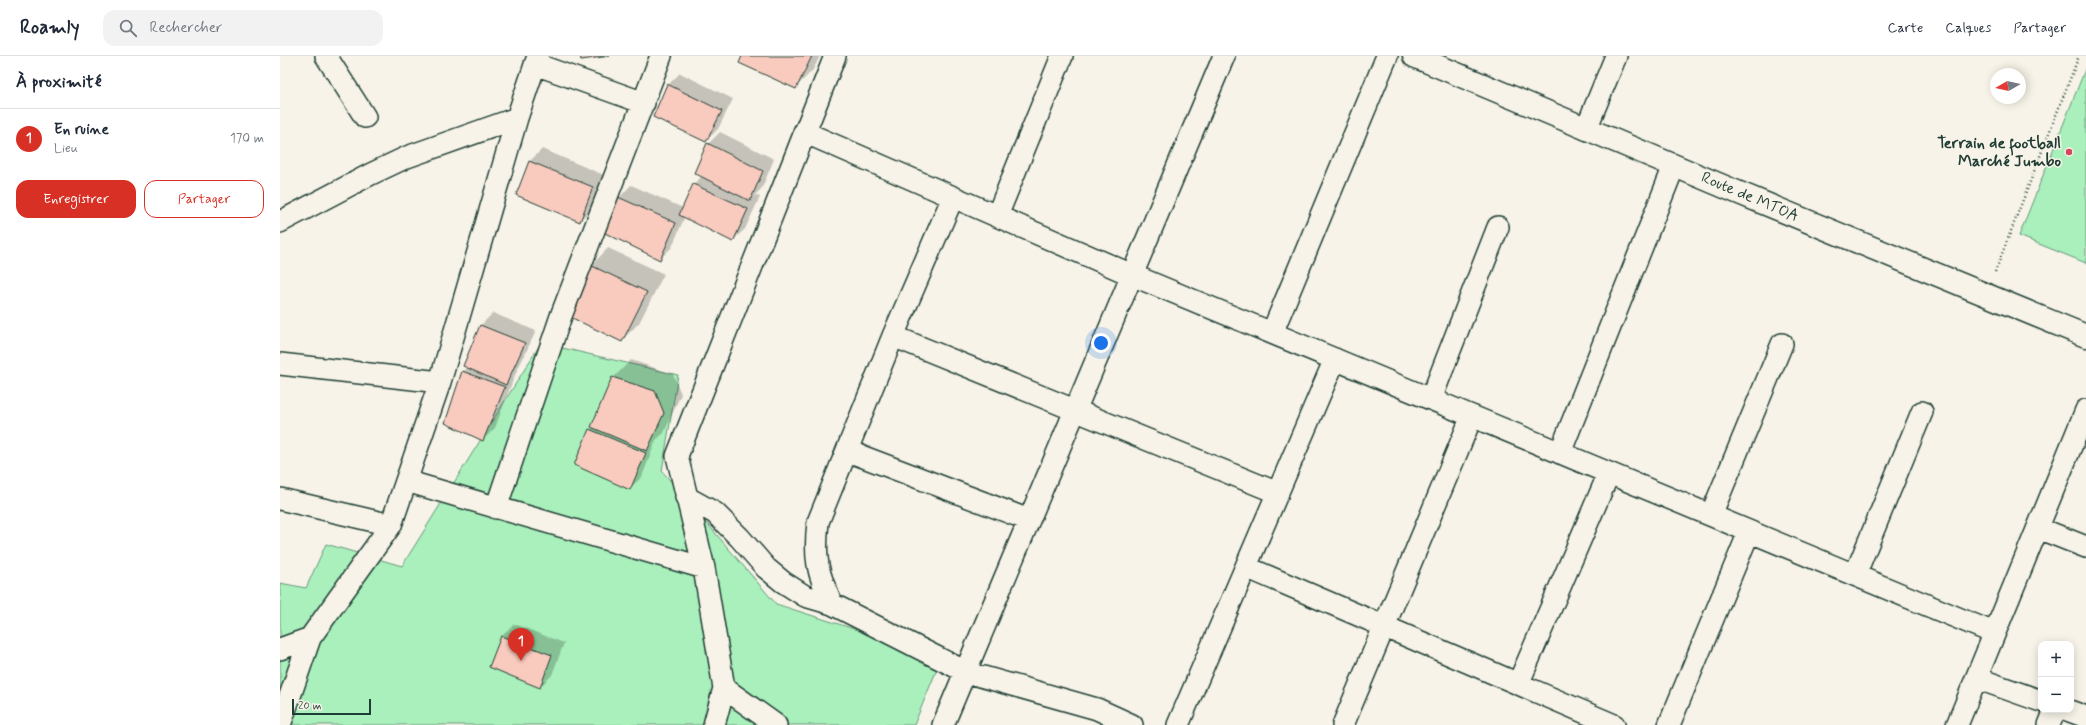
<!DOCTYPE html>
<html lang="fr">
<meta charset="utf-8">
<style>
:root{--surface:#fff;--page:#f2f2f3;--text:#1f2937;--muted:#747a83;--line:#e0e1e3;--accent:#d93025}
body{margin:0;font-family:Mynerve,sans-serif;background:var(--page);color:var(--text)}
.controls{position:absolute;right:12px;bottom:12px;display:grid;overflow:hidden;border-radius:8px;box-shadow:0 2px 10px #0003}
.controls button{width:36px;height:36px;display:grid;place-items:center;padding:0;border:0;border-bottom:1px solid var(--line);background:var(--surface);color:var(--text);font:20px sans-serif}
.compass{position:absolute;left:1710px;top:12px;width:36px;height:36px;border-radius:50%;background:var(--surface);box-shadow:0 2px 10px #0003;rotate:261deg}
.scale{position:absolute;left:12px;bottom:10px;width:79px;box-sizing:border-box;padding-left:4px;border:2px solid #1f3d34;border-top:0;font-size:11px;line-height:14px;white-space:nowrap;color:#1f3d34;-webkit-text-stroke:3px #f7f3e8;paint-order:stroke}
.you{position:absolute;left:821px;top:287px;width:14px;height:14px;margin:-10px;border:3px solid #fff;border-radius:50%;background:#1a73e8;box-shadow:0 0 0 6px #1a73e833}
.badge{display:grid;place-items:center;width:26px;height:26px;border-radius:50%;background:var(--accent);color:#fff;font-size:13px;font-weight:700}
.pin{position:absolute;translate:-50% -33px;filter:drop-shadow(0 1px 2px #0008)}
.pin::after{content:'';position:absolute;top:21px;width:14px;height:12px;background:inherit;clip-path:polygon(0 0,100% 0,50% 100%)}
.list{margin:0;padding:0;list-style:none}
h2{display:flex;justify-content:space-between;align-items:center;height:52px;margin:0;padding:0 16px;font-size:17px}
h2 small{font-size:13px;font-weight:400;color:var(--muted)}
.list li{display:grid;grid-template-columns:26px 1fr auto;gap:12px;align-items:center;box-sizing:border-box;height:60px;padding:0 16px;border-top:1px solid var(--line)}
.list b{display:block;font-size:15px;white-space:nowrap}
.list p{margin:0;font-size:13px;white-space:nowrap;color:var(--muted)}
.list em{font-size:13px;font-style:normal;color:var(--muted)}
.actions{display:flex;gap:8px;padding:12px 16px}
.actions a{flex:1;padding:9px 0;border:1px solid var(--accent);border-radius:12px;text-align:center;font-size:14px;color:var(--accent)}
.actions .main{background:var(--accent);color:#fff}
.icon{flex:none;width:22px;height:22px;fill:none;stroke:currentColor;stroke-width:2;stroke-linecap:round;stroke-linejoin:round}
.map{position:relative;flex:none;width:1806px;height:669px;overflow:hidden}
header{display:flex;align-items:center;gap:24px;box-sizing:border-box;height:56px;padding:0 20px;background:var(--surface);border-bottom:1px solid var(--line)}
header strong{font-size:19px}
nav{display:flex;gap:22px;margin-inline-start:auto;font-size:14px}
.search{width:280px;height:36px;background:var(--page);display:flex;align-items:center;gap:10px;box-sizing:border-box;padding:0 14px;border-radius:12px;color:var(--muted);font-size:15px}
main{display:flex}
aside{flex:1;background:var(--surface)}
.map>svg:first-child{display:block}
</style>
<header>
<strong>Roamly</strong>
<div class="search"><svg class="icon" aria-label="search" viewBox="0 0 24 24"><circle cx="10" cy="10" r="6"/><path d="M15 15l6 6"/></svg>Rechercher</div>
<nav><a>Carte</a><a>Calques</a><a>Partager</a></nav>
</header>
<main>
<aside>
<h2>À proximité<small></small></h2>
<ul class="list">
<li><span class="badge">1</span><div><b>En ruine</b><p>Lieu</p></div><em>170 m</em></li>
</ul>
<div class="actions"><a class="main">Enregistrer</a><a>Partager</a></div>
</aside>
<div class="map">
<svg width="1806" height="669" viewBox="0 0 1806 669">
<rect width="100%" height="100%" fill="#f7f3e8"/>
<filter id="ink" filterUnits="userSpaceOnUse"><feTurbulence type="fractalNoise" baseFrequency=".025" numOctaves="2"/><feDisplacementMap in="SourceGraphic" scale="8" xChannelSelector="R" yChannelSelector="G"/><feConvolveMatrix kernelMatrix="1 2 1 2 8 2 1 2 1" color-interpolation-filters="sRGB"/></filter>
<g filter="url(#ink)">
<!-- green -->
<path fill="#aaf0bc" stroke="#649678" d="M 1806,11 L 1806,207 L 1739,180 Z
M 261,287 L 398,319 L 382,415 L 496,548 L 662,601 L 634,669 L 0,669 L 0,527 L 26,532 L 46,488 L 122,510 Z"/>
<!-- shadow -->
<path fill="#0003" d="M 463,0 L 540,0 L 533,14 L 515,32 Z
M 400,17 L 453,43 L 438,73 L 426,85 L 388,29 Z
M 440,76 L 494,103 L 482,132 L 475,139 L 480,141 L 465,173 L 452,185 L 405,160 L 392,191 L 380,203 L 339,142 L 351,129 L 403,152 L 413,129 L 422,120 L 428,88 Z
M 262,93 L 324,119 L 312,153 L 299,165 L 237,139 L 250,105 Z
M 328,192 L 384,218 L 359,267 L 341,285 L 311,210 Z
M 213,257 L 256,275 L 235,319 L 215,372 L 203,384 L 183,316 L 188,311 L 201,269 Z
M 351,304 L 393,318 L 401,338 L 384,377 L 376,384 L 362,421 L 349,433 L 310,374 L 313,371 L 333,322 Z
M 234,568 L 284,587 L 272,619 L 260,631 L 210,611 L 222,580 Z"/>
<!-- building -->
<path fill="#f9cbbe" stroke="#1f3d34" d="M 300,0 L 330,0 L 301,4 Z
M 462,0 L 532,0 L 516,33 L 459,7 Z
M 387,28 L 442,55 L 426,86 L 373,61 Z
M 427,87 L 483,115 L 470,145 L 414,117 Z
M 249,105 L 313,131 L 300,166 L 236,139 Z
M 413,128 L 468,153 L 453,186 L 399,159 Z
M 338,141 L 396,167 L 380,204 L 323,176 Z
M 310,209 L 367,236 L 342,286 L 284,258 Z
M 200,269 L 245,287 L 226,329 L 183,310 Z
M 182,315 L 225,331 L 203,385 L 165,367 Z
M 332,321 L 375,335 L 384,357 L 367,395 L 311,371 Z
M 309,373 L 366,397 L 350,434 L 294,409 Z
M 221,580 L 272,599 L 260,632 L 209,611 Z"/>
<g fill="none" stroke-linecap="round" stroke-linejoin="round">
<!-- minor casing -->
<g stroke="#1f3d34" stroke-width="24">
<path id="minor" d="M 46,0 L 85,61
M 255,8 L 364,47
M 1306,73 L 1336,0
M 524,76 L 852,219 L 1714,577
M 717,160 L 782,0
M 0,166 L 91,118 L 127,101 L 237,62
M 992,277 L 1107,0
M 613,280 L 998,437
M 0,308 L 160,326
M 1151,343 L 1218,171
M 568,395 L 749,464
M 1280,397 L 1394,110
M 126,425 L 424,512
M 406,441 L 435,457 L 460,482 L 486,512 L 503,526 L 525,540 L 552,548 L 686,616 L 817,653 L 852,669
M 0,443 L 111,469
M 216,452 L 281,260 L 381,0
M 1431,459 L 1502,288
M 1758,472 L 1806,491
M 966,511 L 1334,669
M 1575,519 L 1642,356
M 552,548 C 537,517 534,501 538,466 L 613,280 L 673,141
M 0,593 L 30,582 L 111,469 L 160,326 L 237,62 L 258,0
M 1696,622 L 1761,645
M 1239,626 L 1329,417
M 444,632 L 496,669
M 1787,654 L 1806,661
M 0,669 L 30,582
M 434,669 L 444,632 L 424,512 L 397,400 L 555,0
M 663,669 L 944,0
M 898,669 L 1055,303
M 1063,669 L 1192,360
M 1389,669 L 1469,476
M 1677,669 L 1806,354
M 1769,669 L 1775,654"/>
</g>
<!-- tertiary casing -->
<g stroke="#1f3d34" stroke-width="25">
<path id="tertiary" d="M 1134,0 L 1452,134 L 1806,280"/>
</g>
<!-- path -->
<path stroke="#1f3d34" stroke-width="2.5" stroke-dasharray="1 3" stroke-linecap="butt" d="M 1715,216 L 1799,0"/>
<!-- minor -->
<use href="#minor" stroke="#f7f3e8" stroke-width="21"/>
<!-- tertiary -->
<use href="#tertiary" stroke="#f7f3e8" stroke-width="22"/>
</g>
</g>
<!-- markers -->
<circle fill="#d1495b" stroke="#f7f3e8" stroke-width="1.5" cx="1789" cy="96" r="4"/>
<g text-anchor="middle" dominant-baseline="central" stroke-width="3" stroke-linejoin="round" paint-order="stroke">
<!-- poi labels -->
<g font-size="16" font-weight="bold" fill="#1f3d34" stroke="#f7f3e8" text-anchor="end">
<text x="1781" y="87">Terrain de football<tspan x="1781" dy="18">Marché Jumbo</tspan></text>
</g>
<!-- street labels -->
<g font-size="16" fill="#1f3d34" stroke="#f7f3e8">
<text transform="translate(1470 141) rotate(23)">Route de MTOA</text>
</g>
</g>
</svg>
<div class="controls">
<button>+</button>
<button>−</button>
</div>
<svg class="compass" viewBox="-18 -18 36 36"><path d="M0-13l5 13h-10z" fill="#e53935"/><path d="M0 13l5-13h-10z" fill="#747a83"/></svg>
<div class="scale">20 m</div>
<div class="you"></div>
<div class="pin badge" style="left:241px;top:605px">1</div>
</div>
</main>
